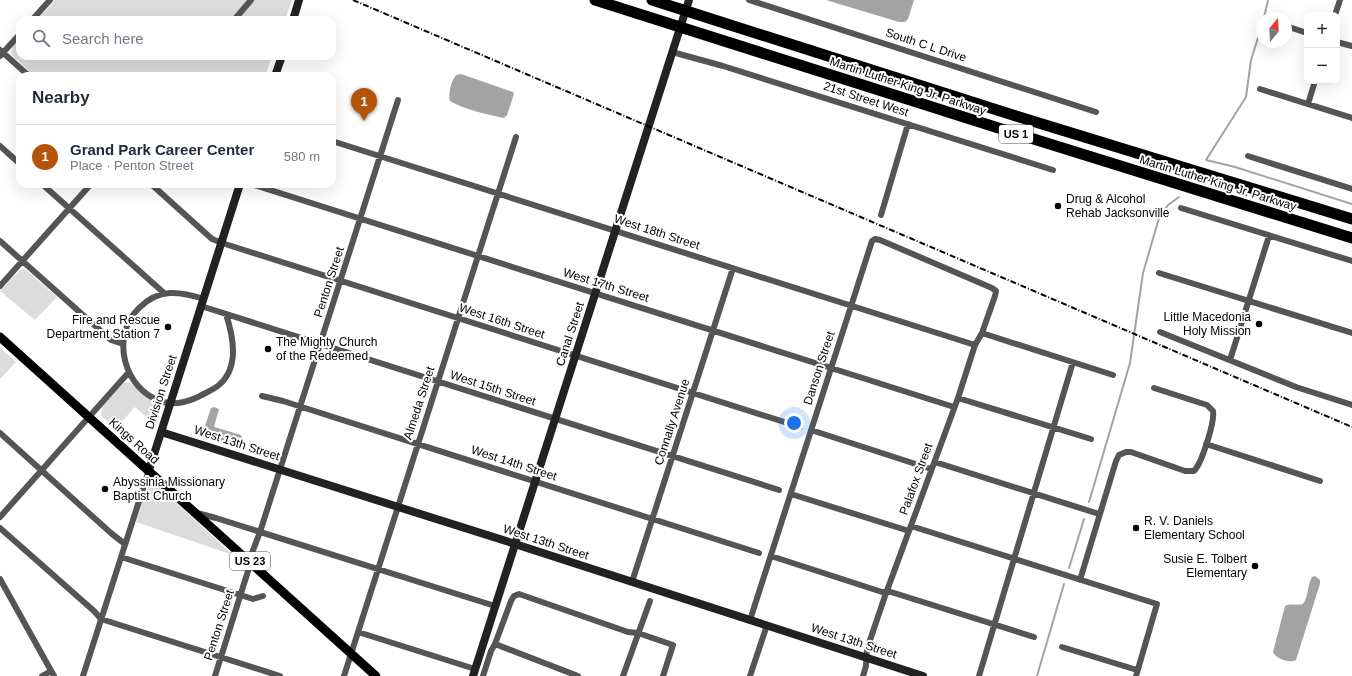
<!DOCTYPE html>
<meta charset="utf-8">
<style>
:root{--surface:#fff;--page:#f6f6f7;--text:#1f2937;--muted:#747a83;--line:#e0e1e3;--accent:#b45309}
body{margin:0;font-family:Helvetica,sans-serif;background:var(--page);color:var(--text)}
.controls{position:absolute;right:12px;top:12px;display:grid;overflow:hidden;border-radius:8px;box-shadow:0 4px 16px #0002}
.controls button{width:36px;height:36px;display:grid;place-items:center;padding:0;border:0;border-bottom:1px solid var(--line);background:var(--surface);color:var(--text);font:20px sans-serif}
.compass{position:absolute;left:1256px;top:12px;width:36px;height:36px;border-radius:50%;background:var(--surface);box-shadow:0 4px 16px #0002;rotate:18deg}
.you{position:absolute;left:794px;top:423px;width:14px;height:14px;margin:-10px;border:3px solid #fff;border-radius:50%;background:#1a73e8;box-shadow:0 0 0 6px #1a73e833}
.badge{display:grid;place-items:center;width:26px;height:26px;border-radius:50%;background:var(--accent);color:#fff;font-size:13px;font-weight:700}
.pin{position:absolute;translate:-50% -33px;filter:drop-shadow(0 1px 2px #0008)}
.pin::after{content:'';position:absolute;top:21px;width:14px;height:12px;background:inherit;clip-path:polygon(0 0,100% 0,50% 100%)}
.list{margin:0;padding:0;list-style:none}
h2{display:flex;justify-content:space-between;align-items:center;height:52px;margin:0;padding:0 16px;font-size:17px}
h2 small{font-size:13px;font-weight:400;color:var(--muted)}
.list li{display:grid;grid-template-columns:26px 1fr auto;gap:12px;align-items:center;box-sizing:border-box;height:64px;padding:0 16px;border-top:1px solid var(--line)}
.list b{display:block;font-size:15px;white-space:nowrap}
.list p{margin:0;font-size:13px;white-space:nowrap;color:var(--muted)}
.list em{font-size:13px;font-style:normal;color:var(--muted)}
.icon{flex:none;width:22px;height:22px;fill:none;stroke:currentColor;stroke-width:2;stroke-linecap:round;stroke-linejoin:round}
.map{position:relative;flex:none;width:1352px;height:676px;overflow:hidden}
.search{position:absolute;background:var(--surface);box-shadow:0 4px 16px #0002;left:16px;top:16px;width:320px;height:44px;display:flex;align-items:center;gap:10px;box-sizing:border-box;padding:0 14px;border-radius:12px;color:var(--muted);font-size:15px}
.panel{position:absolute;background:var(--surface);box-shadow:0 4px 16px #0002;left:16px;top:72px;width:320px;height:116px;border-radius:12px}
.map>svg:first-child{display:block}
</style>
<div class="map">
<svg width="1352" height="676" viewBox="0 0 1352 676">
<rect width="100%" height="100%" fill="#fff"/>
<!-- green -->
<path fill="#dcdcdc" d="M 55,0 L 292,0 L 285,20 L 37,20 Z
M 20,39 L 20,56 L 272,56 L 265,76 L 186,76 L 184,74 L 182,76 L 34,76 L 12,55 C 10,48 15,44 20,39 Z
M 23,269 L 26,270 L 57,297 L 35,320 L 0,291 L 20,270 Z
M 0,348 L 16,362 L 0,379 Z
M 129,382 L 156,403 L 156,405 L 160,409 L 155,425 L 135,407 L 115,429 L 101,415 L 102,407 L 124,383 Z
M 151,485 L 158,486 L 233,555 L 136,522 C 140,511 142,493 151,485 Z"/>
<!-- water -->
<path fill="#a3a3a3" d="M 826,0 L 914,0 L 908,19 L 905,22 L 899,22 Z
M 461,74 L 513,92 L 514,94 L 507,115 L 504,118 C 486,114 466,110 450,101 C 448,96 451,81 455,77 C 456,74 458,75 461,74 Z
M 214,407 L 219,409 L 214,427 L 241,435 L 242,438 L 241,447 L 202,435 L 211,408 Z
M 1315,576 L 1320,580 L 1320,584 L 1296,660 C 1290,664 1275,658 1273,652 L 1285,606 C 1290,603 1297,606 1303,604 C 1309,596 1307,585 1312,577 Z"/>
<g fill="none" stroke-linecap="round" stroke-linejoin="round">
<!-- stream -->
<path stroke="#a3a3a3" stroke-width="2" d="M 1264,18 L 1268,0
M 1206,160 L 1235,167 L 1352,204
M 1206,160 L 1246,97 L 1251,60 L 1262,25
M 1089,502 L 1130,363 L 1143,273 L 1159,218 L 1168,205 L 1179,197
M 1069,568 L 1084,519
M 1037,676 L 1064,584"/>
<!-- street -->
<path stroke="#555" stroke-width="6" d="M 749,0 L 1096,112
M 1335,15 L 1340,0
M 32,20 L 50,0
M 234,20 L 251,0
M 1286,26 L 1307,33
M 1337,42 L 1352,46
M 0,50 L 29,76
M 672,52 L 723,66 L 1053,170
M 0,56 L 20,34
M 1260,89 L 1352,118
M 1308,104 L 1315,81
M 332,141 L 975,345
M 0,146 L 20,164
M 1248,156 L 1352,189
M 42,184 L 164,293
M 151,184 L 212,239 L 222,243 L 800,427
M 251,184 L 954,407
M 1181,208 L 1352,261
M 881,215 L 908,124
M 0,241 L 111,340 L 123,344
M 1159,273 L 1352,333
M 0,286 L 91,184
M 204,299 C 179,291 159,288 139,308 C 110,336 123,390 163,402 C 174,405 187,402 198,397 C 205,393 213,390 219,385 C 240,367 233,336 226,314
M 201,306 L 779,490
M 1160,332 L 1296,387 L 1352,405
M 982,333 L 1113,375
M 1230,360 L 1269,236
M 262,396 L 283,401 L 759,553
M 958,398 L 1091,439
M 811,430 L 931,469
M 0,433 L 112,534 L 125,544
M 1206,444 L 1320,481
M 935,462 L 1099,514
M 791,494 L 909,531
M 197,513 L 216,518 L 495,606
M 0,517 L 129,372
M 911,526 L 1157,604 L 1136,676
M 0,528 L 94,611 L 101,619 L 280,676
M 771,556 L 882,592 L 891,592 L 1034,637
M 121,557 L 253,599 L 263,596
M 0,579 L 54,676
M 1080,580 L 1116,461 L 1119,455 L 1126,452 L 1131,452 L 1185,471 L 1194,471 C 1202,463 1215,421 1213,411 L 1207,405 L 1154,388
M 632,582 L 733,268
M 750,620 L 872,241 L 875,239 L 880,240 L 992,288 L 996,291 L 995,296 L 982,333 L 975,345 L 958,398 L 885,596 L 867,649 L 866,666 L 863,676
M 358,632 L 475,669
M 1062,647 L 1137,670
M 42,676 L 51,671
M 83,676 L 149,470
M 215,676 L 248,571 L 252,553 L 260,532 L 398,100
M 344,676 L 516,137
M 483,676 L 491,651 L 495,644
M 578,676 L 495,644 L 511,601 L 514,596 L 519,594 L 628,632 L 638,633 L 673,645 L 663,676
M 623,676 L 650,601
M 750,676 L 767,625
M 979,676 L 1073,362"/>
<!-- secondary -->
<path stroke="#222" stroke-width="8" d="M 293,20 L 299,0
M 275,76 L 282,56
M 161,432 L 509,542 L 923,676
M 149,470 L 240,184
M 473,676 L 689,0"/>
<!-- primary -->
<path stroke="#000" stroke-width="9" d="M 0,337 L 376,676"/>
<!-- highway -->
<path stroke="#000" stroke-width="11" d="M 595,0 L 1011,132 L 1352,238
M 652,0 L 1016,116 L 1352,219"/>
<!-- rail -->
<path stroke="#000" stroke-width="2" stroke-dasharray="6 2 1 2" stroke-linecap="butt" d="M 353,0 L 1352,427"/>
</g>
<!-- markers -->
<g fill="#000" stroke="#fff" stroke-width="1.5">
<circle cx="1058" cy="206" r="4"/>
<circle cx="1259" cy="324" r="4"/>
<circle cx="168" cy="327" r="4"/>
<circle cx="268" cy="349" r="4"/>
<circle cx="105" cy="489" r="4"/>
<circle cx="1136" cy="528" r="4"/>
<circle cx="1255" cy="566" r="4"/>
</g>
<g text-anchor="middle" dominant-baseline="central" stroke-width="4" stroke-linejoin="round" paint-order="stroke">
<!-- shield labels -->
<g fill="#fff" stroke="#4c4c4c" stroke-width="1">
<rect x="999" y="125" width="34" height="18" rx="3"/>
<rect x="230" y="552" width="40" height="18" rx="3"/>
</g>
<g font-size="11" font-weight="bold" fill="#000">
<text x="1016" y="134">US 1</text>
<text x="250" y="561">US 23</text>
</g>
<!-- street labels -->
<g font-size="12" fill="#000" stroke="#fff">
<text transform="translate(926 45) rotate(18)">South C L Drive</text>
<text transform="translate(908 86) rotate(18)">Martin Luther King Jr. Parkway</text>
<text transform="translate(866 99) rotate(18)">21st Street West</text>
<text transform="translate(1218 183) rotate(17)">Martin Luther King Jr. Parkway</text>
<text transform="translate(657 232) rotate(18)">West 18th Street</text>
<text transform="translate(329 282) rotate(-72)">Penton Street</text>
<text transform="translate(606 285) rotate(17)">West 17th Street</text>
<text transform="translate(502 321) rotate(18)">West 16th Street</text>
<text transform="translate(570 334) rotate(-72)">Canal Street</text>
<text transform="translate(819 368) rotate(-72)">Danson Street</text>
<text transform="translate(493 388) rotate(18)">West 15th Street</text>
<text transform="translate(161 392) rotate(-72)">Division Street</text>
<text transform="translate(419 403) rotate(-72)">Almeda Street</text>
<text transform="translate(672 422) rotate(-72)">Connally Avenue</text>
<text transform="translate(134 441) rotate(42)">Kings Road</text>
<text transform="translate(237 443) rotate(18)">West 13th Street</text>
<text transform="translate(514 463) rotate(18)">West 14th Street</text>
<text transform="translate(916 479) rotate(-70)">Palafox Street</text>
<text transform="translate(546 542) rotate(18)">West 13th Street</text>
<text transform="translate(219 625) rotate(-72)">Penton Street</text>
<text transform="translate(854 641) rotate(18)">West 13th Street</text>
</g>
<!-- poi labels -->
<g font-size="12" fill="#000" stroke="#fff" text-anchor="start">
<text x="1066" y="199">Drug &amp; Alcohol<tspan x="1066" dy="14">Rehab Jacksonville</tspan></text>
<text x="1251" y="317" text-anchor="end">Little Macedonia<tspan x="1251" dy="14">Holy Mission</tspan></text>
<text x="160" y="320" text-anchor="end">Fire and Rescue<tspan x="160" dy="14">Department Station 7</tspan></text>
<text x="276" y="342">The Mighty Church<tspan x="276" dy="14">of the Redeemed</tspan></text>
<text x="113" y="482">Abyssinia Missionary<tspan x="113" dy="14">Baptist Church</tspan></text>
<text x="1144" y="521">R. V. Daniels<tspan x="1144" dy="14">Elementary School</tspan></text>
<text x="1247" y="559" text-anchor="end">Susie E. Tolbert<tspan x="1247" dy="14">Elementary</tspan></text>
</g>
</g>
</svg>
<div class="controls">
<button>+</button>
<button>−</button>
</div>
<svg class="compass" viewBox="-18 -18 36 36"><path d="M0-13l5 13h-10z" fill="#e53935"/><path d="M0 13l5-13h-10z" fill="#747a83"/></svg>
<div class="you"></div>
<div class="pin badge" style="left:364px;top:121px">1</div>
<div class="search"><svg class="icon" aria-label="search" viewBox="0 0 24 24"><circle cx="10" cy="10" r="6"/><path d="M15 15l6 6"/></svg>Search here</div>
<section class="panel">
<h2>Nearby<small></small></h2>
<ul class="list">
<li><span class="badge">1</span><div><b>Grand Park Career Center</b><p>Place · Penton Street</p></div><em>580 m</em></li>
</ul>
</section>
</div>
